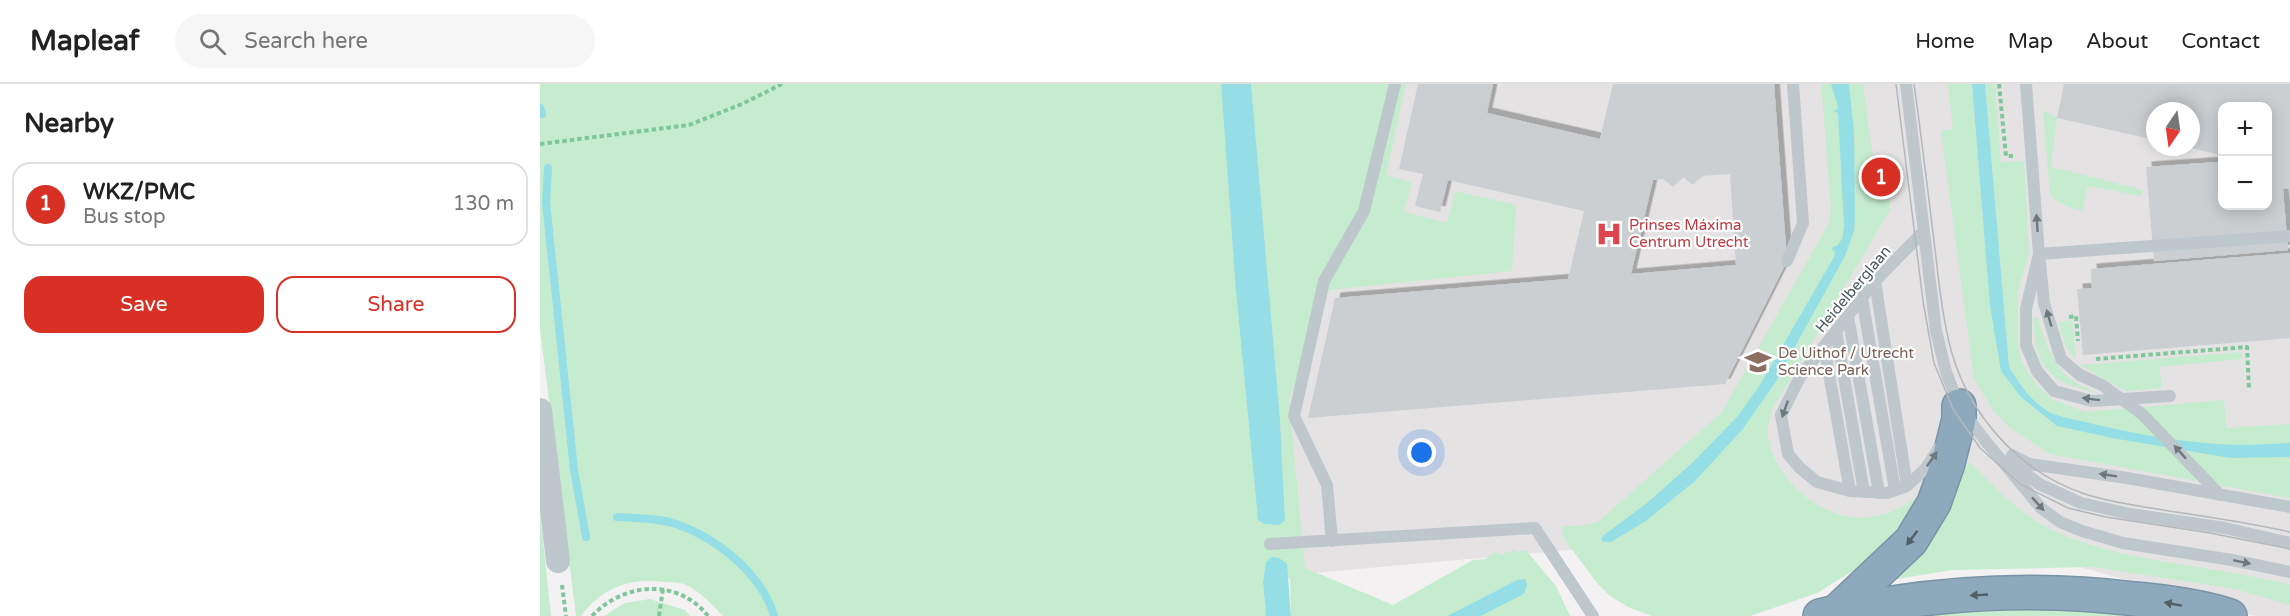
<!DOCTYPE html>
<meta charset="utf-8">
<style>
:root{--surface:#fff;--page:#f6f6f6;--text:#222;--muted:#767676;--line:#e0e0e0;--accent:#d93025}
body{margin:0;font-family:"Varela Round",sans-serif;background:var(--page);color:var(--text)}
.controls{position:absolute;right:18px;top:18px;display:grid;overflow:hidden;border-radius:12px;box-shadow:0 3px 15px #0003}
.controls button{width:54px;height:54px;display:grid;place-items:center;padding:0;border:0;border-bottom:2px solid var(--line);background:var(--surface);color:var(--text);font:30px sans-serif}
.compass{position:absolute;left:1606px;top:18px;width:54px;height:54px;border-radius:50%;background:var(--surface);box-shadow:0 3px 15px #0003;rotate:193deg}
.you{position:absolute;left:882px;top:369px;width:21px;height:21px;margin:-15px;border:4px solid #fff;border-radius:50%;background:#1a73e8;box-shadow:0 0 0 9px #1a73e833}
.badge{display:grid;place-items:center;width:39px;height:39px;border-radius:50%;background:var(--accent);color:#fff;font-size:20px;font-weight:700}
.pin{position:absolute;translate:-50% -50%;border:3px solid #fff;box-shadow:0 2px 6px #0006}
.list{margin:0;padding:0;list-style:none}
h2{display:flex;justify-content:space-between;align-items:center;height:78px;margin:0;padding:0 24px;font-size:26px}
h2 small{font-size:20px;font-weight:400;color:var(--muted)}
.list li{display:grid;grid-template-columns:39px 1fr auto;gap:18px;align-items:center;box-sizing:border-box;height:84px;margin:0 12px 12px;padding:0 12px;border:2px solid var(--line);border-radius:18px}
.list b{display:block;font-size:22px;white-space:nowrap}
.list p{margin:0;font-size:20px;white-space:nowrap;color:var(--muted)}
.list em{font-size:20px;font-style:normal;color:var(--muted)}
.actions{display:flex;gap:12px;padding:18px 24px}
.actions a{flex:1;padding:14px 0;border:2px solid var(--accent);border-radius:18px;text-align:center;font-size:21px;color:var(--accent)}
.actions .main{background:var(--accent);color:#fff}
.icon{flex:none;width:33px;height:33px;fill:none;stroke:currentColor;stroke-width:2;stroke-linecap:round;stroke-linejoin:round}
.map{position:relative;flex:none;width:1750px;height:532px;overflow:hidden}
header{display:flex;align-items:center;gap:36px;box-sizing:border-box;height:84px;padding:0 30px;background:var(--surface);border-bottom:2px solid var(--line)}
header strong{font-size:28px}
nav{display:flex;gap:33px;margin-inline-start:auto;font-size:21px}
.search{width:420px;height:54px;background:var(--page);display:flex;align-items:center;gap:15px;box-sizing:border-box;padding:0 21px;border-radius:33px;color:var(--muted);font-size:22px}
main{display:flex}
aside{flex:1;background:var(--surface)}
.map>svg:first-child{display:block}
</style>
<header>
<strong>Mapleaf</strong>
<div class="search"><svg class="icon" aria-label="search" viewBox="0 0 24 24"><circle cx="10" cy="10" r="6"/><path d="M15 15l6 6"/></svg>Search here</div>
<nav><a>Home</a><a>Map</a><a>About</a><a>Contact</a></nav>
</header>
<main>
<aside>
<h2>Nearby<small></small></h2>
<ul class="list">
<li><span class="badge">1</span><div><b>WKZ/PMC</b><p>Bus stop</p></div><em>130 m</em></li>
</ul>
<div class="actions"><a class="main">Save</a><a>Share</a></div>
</aside>
<div class="map">
<svg width="1750" height="532" viewBox="0 0 1750 532">
<defs>
<filter id="shadow"><feDropShadow dx="5.5" dy="-5.5" stdDeviation="0" flood-color="#0004"/></filter>
</defs>
<rect width="100%" height="100%" fill="#f3f1f2"/>
<!-- education -->
<path fill="#e4e2e3" fill-rule="evenodd" d="M 657,0 L 1750,0 L 1750,532 L 1715,532 L 1369,435 L 707,495 ZM 1682,22 L 1728,22 L 1728,122 L 1682,122 ZM 1615,27 L 1651,27 L 1651,63 L 1615,63 Z"/>
<!-- green -->
<path fill="#c5eccf" d="M 0,0 L 681,0 L 696,207 L 718,435 C 725,441 730,441 739,441 L 745,435 L 740,336 L 711,0 L 866,0 L 846,91 L 872,99 L 864,128 L 907,139 L 915,107 L 976,121 L 972,187 L 789,206 L 749,316 L 765,484 L 853,521 L 933,476 L 945,475 L 956,468 L 961,471 L 974,466 L 978,468 L 986,466 L 1016,502 L 1030,532 L 941,532 L 984,510 L 977,496 L 907,532 L 751,532 L 750,495 L 726,478 L 723,498 L 726,532 L 183,532 C 172,521 159,506 144,500 C 138,498 131,499 125,498 C 89,494 63,503 41,532 L 36,532 L 0,245 Z
M 1281,0 L 1323,0 L 1336,97 L 1348,97 L 1350,126 L 1232,326 C 1230,334 1226,345 1228,353 C 1235,396 1283,439 1329,433 C 1355,430 1370,419 1390,403 L 1342,469 L 1277,509 L 1210,532 L 1112,532 L 1090,524 L 1070,512 L 1057,499 L 1025,456 L 1022,442 L 1040,442 L 1058,438 L 1182,328 L 1289,139 L 1291,123 Z
M 1408,0 L 1432,0 L 1450,221 L 1469,283 L 1445,0 L 1455,0 L 1461,78 L 1484,77 L 1489,169 L 1478,207 L 1478,263 L 1483,280 L 1495,299 L 1510,314 L 1545,328 L 1684,316 L 1686,344 L 1750,340 L 1750,414 L 1510,370 L 1470,344 L 1453,326 L 1434,295 L 1401,47 L 1413,45 Z
M 1503,26 L 1517,34 L 1511,83 L 1603,106 L 1601,112 L 1548,102 L 1542,127 C 1529,124 1520,120 1510,111 Z
M 1493,233 L 1498,234 C 1509,271 1517,294 1556,308 C 1507,299 1496,282 1493,233 Z
M 1532,236 L 1536,276 L 1526,263 L 1518,238 Z
M 1702,268 L 1702,275 L 1619,283 L 1622,304 L 1586,307 L 1540,281 Z
M 1430,378 C 1453,402 1480,430 1510,445 C 1585,481 1671,480 1750,501 L 1750,521 L 1695,505 L 1554,483 L 1412,486 L 1339,498 C 1359,483 1382,470 1396,449 C 1410,426 1413,398 1430,378 Z
M 0,429 L 11,532 L 0,532 Z
M 110,515 L 145,526 L 150,532 L 64,532 L 85,519 Z
M 1479,515 L 1650,532 L 1342,532 Z"/>
<!-- water -->
<path fill="#96dee5" d="M 681,0 L 711,0 L 740,336 L 745,436 L 739,441 L 724,440 L 718,436 L 696,207 Z
M 1291,0 L 1309,0 L 1314,48 L 1315,134 L 1314,147 L 1305,172 L 1235,299 L 1202,346 L 1155,397 L 1106,437 L 1071,458 L 1063,458 L 1061,455 L 1064,451 L 1107,419 L 1152,379 L 1197,333 L 1220,301 L 1294,173 L 1295,167 L 1292,166 L 1293,163 L 1297,162 L 1302,155 L 1304,142 L 1298,29 L 1295,28 L 1294,26 L 1297,26 L 1298,23 Z
M 1432,0 L 1445,0 L 1469,283 C 1479,299 1491,318 1509,328 C 1521,334 1539,336 1553,340 C 1600,351 1651,360 1699,361 C 1716,361 1733,360 1750,359 L 1750,373 L 1690,374 L 1572,354 L 1517,342 L 1481,313 L 1461,287 L 1450,222 Z
M 732,473 L 739,474 L 747,480 L 751,532 L 726,532 L 723,498 L 726,478 Z
M 985,495 L 987,500 L 984,510 L 941,532 L 907,532 L 977,496 Z"/>
<g fill="none" stroke-linecap="round" stroke-linejoin="round">
<!-- stream -->
<path stroke="#96dee5" stroke-width="8" d="M 0,24 L 2,30
M 8,84 L 6,118 L 34,386 L 46,453
M 77,433 C 96,434 118,434 136,440 C 177,454 222,490 234,532"/>
</g>
<!-- building -->
<path fill="#cbcfd2" fill-rule="evenodd" filter="url(#shadow)" d="M 878,0 L 953,0 L 947,29 L 1060,55 L 1073,0 L 1234,0 L 1247,177 L 1185,300 L 768,334 L 795,214 L 1028,195 L 1044,127 L 908,96 L 900,128 L 875,122 L 883,90 L 859,85 ZM 1190,90 L 1196,181 L 1091,190 L 1113,96 L 1123,95 L 1133,103 L 1143,93 L 1153,101 L 1161,92 Z
M 1524,0 L 1750,0 L 1750,104 L 1743,105 L 1748,166 L 1614,177 L 1606,83 L 1678,78 L 1680,71 L 1651,64 L 1651,27 L 1615,27 L 1615,56 L 1517,34 ZM 1682,22 L 1728,22 L 1728,122 L 1682,122 Z
M 1750,169 L 1750,254 L 1543,271 L 1537,205 L 1552,204 L 1551,185 Z"/>
<g fill="none" stroke-linecap="round" stroke-linejoin="round">
<!-- highway casing -->
<g stroke="#7994a6" stroke-width="36">
<path id="highway" d="M 1297,527 L 1371,457 L 1394,419 L 1408,379 L 1419,335 L 1419,322
M 1280,532 C 1304,525 1328,522 1352,519 C 1432,507 1515,505 1595,515 C 1627,518 1660,522 1690,532"/>
</g>
<!-- path -->
<path stroke="#7fc79b" stroke-width="4" stroke-dasharray="4.5 3" stroke-linecap="butt" d="M 1459,0 L 1466,72 L 1473,72
M 0,60 L 149,41 L 202,20 L 242,0
M 1529,233 L 1536,232 L 1538,257
M 1556,275 L 1707,263 L 1709,305
M 22,501 L 26,532
M 52,532 C 84,498 138,494 168,532
M 119,532 L 123,505"/>
<!-- lane -->
<path stroke="#bec7cc" stroke-width="12" d="M 1366,0 L 1396,247 L 1406,288 L 1419,322 L 1447,359 L 1501,424 L 1520,438 L 1542,447 L 1583,459 L 1692,476 L 1750,488
M 1486,0 L 1499,170 L 1486,225 L 1486,261 L 1497,287 L 1514,307 L 1552,317 L 1630,312
M 1383,148 L 1335,197 L 1260,293 L 1241,331 L 1248,370 L 1260,384 L 1277,398 L 1310,407 L 1347,409 L 1367,402 L 1386,384 L 1399,364
M 1247,177 L 1263,139 L 1253,0
M 1335,197 L 1367,402
M 1322,214 L 1355,406
M 1308,232 L 1339,409
M 1296,247 L 1324,408
M 1284,262 L 1310,407
M 1472,371 L 1489,380 L 1587,394 L 1750,423
M 1469,376 L 1499,400 L 1541,419 L 1590,430 L 1685,444 L 1750,459
M 1680,411 L 1602,330 L 1562,301 L 1540,291 L 1521,275 L 1504,219 L 1499,170 L 1750,152
M 792,457 L 787,401 L 754,332 L 784,197 L 824,127 L 855,0
M 730,460 L 995,444 L 1053,532"/>
<!-- street -->
<path stroke="#bec7cc" stroke-width="24" d="M 0,326 L 18,477"/>
<!-- highway -->
<use href="#highway" stroke="#8ea9bb" stroke-width="33"/>
<!-- tram -->
<path stroke="#b4b7bb" stroke-width="1.5" d="M 1356,0 L 1383,217 L 1394,279 L 1413,325 L 1440,364 L 1480,400 L 1528,424 L 1566,433 L 1670,449 L 1750,465
M 1374,0 C 1381,50 1387,99 1393,149 C 1398,188 1401,228 1411,266 C 1429,331 1479,388 1545,410 C 1572,419 1601,422 1629,427 C 1670,433 1710,439 1750,448"/>
</g>
<!-- one-way arrows -->
<defs><path id="oneway-solid" d="M-6-.8H1V-3.2L6.5 0L1 3.2V.8H-6Z" transform="scale(1.5)"/></defs>
<g fill="#6e797e">
<use href="#oneway-solid" transform="translate(1497 139) rotate(-94)"/>
<use href="#oneway-solid" transform="translate(1509 234) rotate(-106)"/>
<use href="#oneway-solid" transform="translate(1551 315) rotate(-173)"/>
<use href="#oneway-solid" transform="translate(1245 325) rotate(109)"/>
<use href="#oneway-solid" transform="translate(1640 368) rotate(-132)"/>
<use href="#oneway-solid" transform="translate(1392 375) rotate(-55)"/>
<use href="#oneway-solid" transform="translate(1568 391) rotate(-171)"/>
<use href="#oneway-solid" transform="translate(1498 420) rotate(48)"/>
<use href="#oneway-solid" transform="translate(1702 478) rotate(12)"/>
</g>
<g fill="#525f66">
<use href="#oneway-solid" transform="translate(1372 454) rotate(127)"/>
<use href="#oneway-solid" transform="translate(1439 511) rotate(177)"/>
<use href="#oneway-solid" transform="translate(1633 520) rotate(-170)"/>
</g>
<!-- icons -->
<defs>
<g id="hospital-bare" transform="scale(2.07)"><path d="M-5-5h3v3.5h4V-5h3V5h-3V1.5h-4V5h-3Z" fill="#e0444e" stroke="#fff" stroke-width="2.5" paint-order="stroke"/></g>
<g id="university-bare" transform="scale(2.07)"><path d="M0-5L7-2L0 1L-7-2ZM-4 1L0 2.5L4 1V4Q0 6-4 4Z" fill="#8d6e63" stroke="#fff" stroke-width="2.5" paint-order="stroke"/></g>
</defs>
<g fill-rule="evenodd">
<use href="#hospital-bare" x="1069" y="150"/>
<use href="#university-bare" x="1218" y="278"/>
</g>
<g text-anchor="middle" dominant-baseline="central" stroke-width="4.5" stroke-linejoin="round" paint-order="stroke">
<!-- health labels -->
<g font-size="15" fill="#be3a42" stroke="#fff" text-anchor="start">
<text x="1089" y="141">Prinses Máxima<tspan x="1089" dy="17">Centrum Utrecht</tspan></text>
</g>
<!-- street labels -->
<g font-size="15" fill="#4b575d" stroke="#fff">
<text transform="translate(1313 205) rotate(-50)">Heidelberglaan</text>
</g>
<!-- education labels -->
<g font-size="15" fill="#785e54" stroke="#fff" text-anchor="start">
<text x="1238" y="269">De Uithof / Utrecht<tspan x="1238" dy="17">Science Park</tspan></text>
</g>
</g>
</svg>
<div class="controls">
<button>+</button>
<button>−</button>
</div>
<svg class="compass" viewBox="-18 -18 36 36"><path d="M0-13l5 13h-10z" fill="#e53935"/><path d="M0 13l5-13h-10z" fill="#767676"/></svg>
<div class="you"></div>
<div class="pin badge" style="left:1341px;top:93px">1</div>
</div>
</main>
